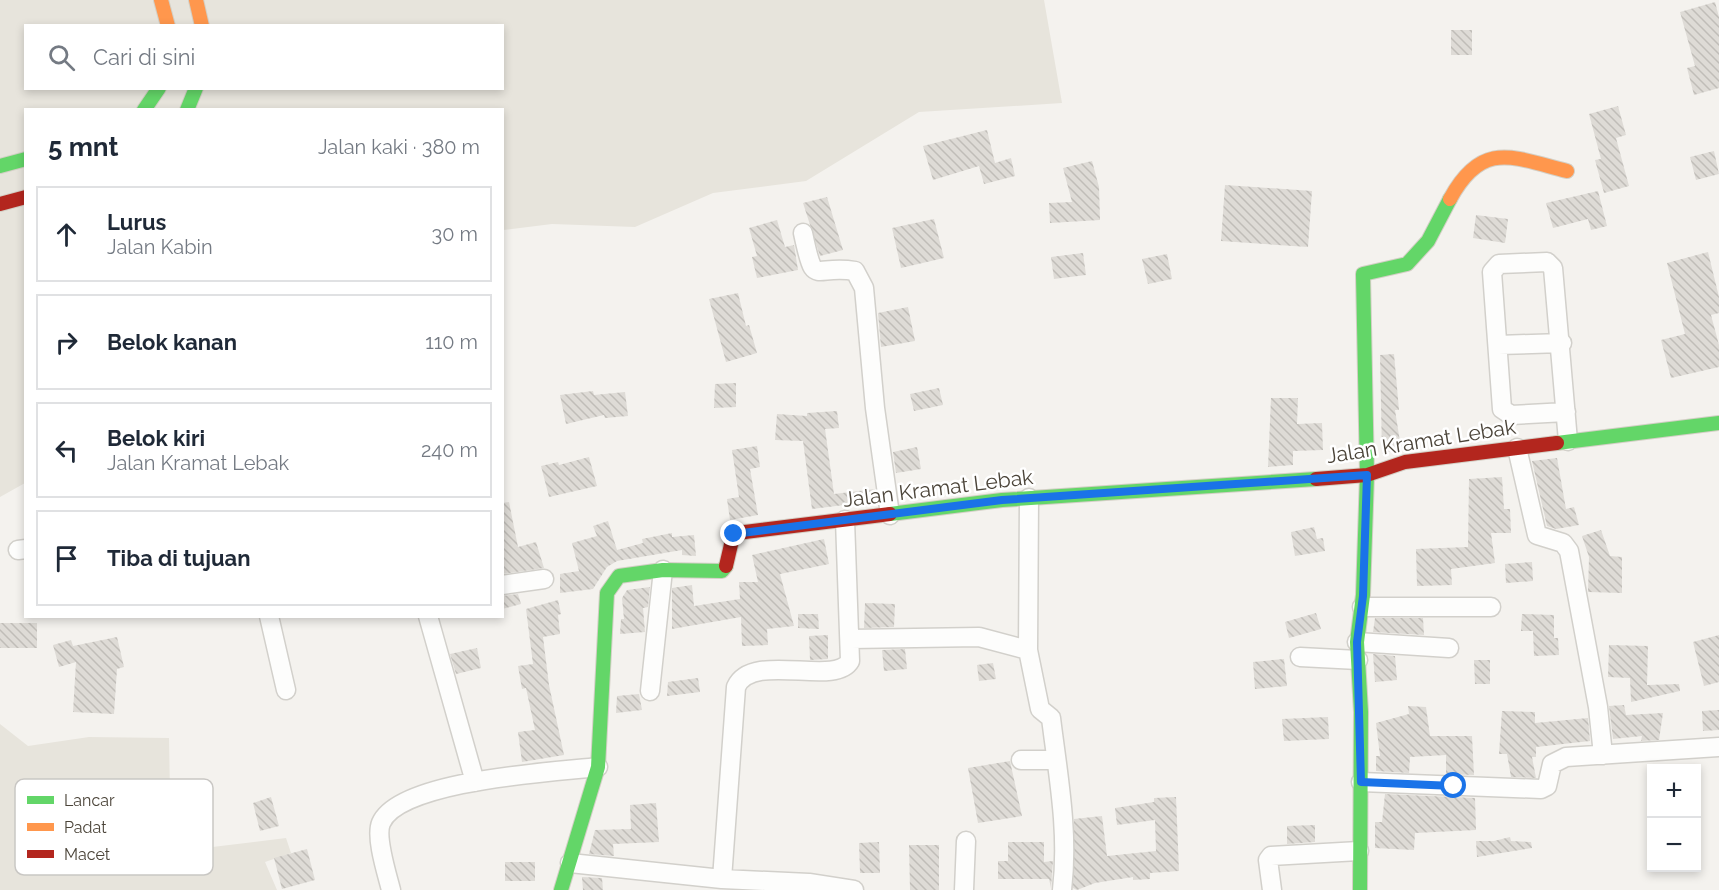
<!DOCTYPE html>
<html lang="id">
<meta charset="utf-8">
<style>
:root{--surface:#fff;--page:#f2f2f3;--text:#1f2937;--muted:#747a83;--line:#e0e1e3}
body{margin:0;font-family:Raleway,sans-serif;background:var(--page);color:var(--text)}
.controls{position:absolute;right:18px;bottom:18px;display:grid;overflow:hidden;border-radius:0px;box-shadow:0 3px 9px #0003}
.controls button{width:54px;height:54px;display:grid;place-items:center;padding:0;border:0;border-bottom:2px solid var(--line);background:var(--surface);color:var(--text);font:30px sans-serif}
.stop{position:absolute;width:18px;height:18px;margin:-14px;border:4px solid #1a73e8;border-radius:50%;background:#fff}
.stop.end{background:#1a73e8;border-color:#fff;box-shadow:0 2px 6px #0008}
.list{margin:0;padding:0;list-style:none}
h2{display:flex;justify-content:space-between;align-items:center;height:78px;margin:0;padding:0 24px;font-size:26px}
h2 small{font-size:20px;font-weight:400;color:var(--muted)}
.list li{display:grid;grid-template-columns:39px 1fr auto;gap:18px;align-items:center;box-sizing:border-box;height:96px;margin:0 12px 12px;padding:0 12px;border:2px solid var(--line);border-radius:0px}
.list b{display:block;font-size:22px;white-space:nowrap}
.list p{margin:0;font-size:20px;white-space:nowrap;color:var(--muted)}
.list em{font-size:20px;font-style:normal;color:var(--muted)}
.icon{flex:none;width:33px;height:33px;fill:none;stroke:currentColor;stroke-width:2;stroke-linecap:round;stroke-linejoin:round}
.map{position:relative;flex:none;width:1719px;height:890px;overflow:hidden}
.search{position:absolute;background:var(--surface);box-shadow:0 3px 9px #0003;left:24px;top:24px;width:480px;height:66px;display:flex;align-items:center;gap:15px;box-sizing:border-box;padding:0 21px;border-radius:0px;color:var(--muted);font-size:22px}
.panel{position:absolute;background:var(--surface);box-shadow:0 3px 9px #0003;left:24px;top:108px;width:480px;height:510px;border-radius:0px}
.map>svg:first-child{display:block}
</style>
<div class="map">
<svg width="1719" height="890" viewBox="0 0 1719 890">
<defs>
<pattern id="building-back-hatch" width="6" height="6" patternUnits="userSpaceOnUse" patternTransform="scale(1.5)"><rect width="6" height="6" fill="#dedbd6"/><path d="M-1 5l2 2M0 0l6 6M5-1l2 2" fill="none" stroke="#c0bdb8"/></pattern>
</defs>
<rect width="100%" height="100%" fill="#f4f2ee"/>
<!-- residential -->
<path fill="#e7e4dc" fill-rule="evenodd" d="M 0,0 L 1044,0 L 1062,103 L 919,112 L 806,181 L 713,193 L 635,227 L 552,224 L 503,230 L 502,110 L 26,110 L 25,483 L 0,497 ZM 26,26 L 502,26 L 502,88 L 26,88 Z
M 0,724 L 28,746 L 89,737 L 169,738 L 171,852 L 286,838 L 291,853 L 265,862 L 277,890 L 0,890 Z"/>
<!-- building -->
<path fill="url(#building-back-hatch)" d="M 1715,2 L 1719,17 L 1719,88 L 1694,95 L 1687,68 L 1695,66 L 1680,12 Z
M 1451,30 L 1472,30 L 1472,55 L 1451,55 Z
M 1618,106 L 1626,135 L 1616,138 L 1629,186 L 1604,193 L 1595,160 L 1601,159 L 1589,114 Z
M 987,130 L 995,163 L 1011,158 L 1015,176 L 984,184 L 979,166 L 933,180 L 923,146 Z
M 1714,151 L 1719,174 L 1696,180 L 1690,157 Z
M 1092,161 L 1099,187 L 1100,220 L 1050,223 L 1049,203 L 1072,202 L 1063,168 Z
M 1225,185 L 1312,191 L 1308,247 L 1221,241 Z
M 1598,191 L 1607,226 L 1591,230 L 1588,219 L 1553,228 L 1546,203 Z
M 827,197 L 843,250 L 820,256 L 803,203 Z
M 1476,215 L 1508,219 L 1505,243 L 1473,238 Z
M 934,219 L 944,258 L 901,268 L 892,228 Z
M 777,220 L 785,247 L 794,245 L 798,270 L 757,278 L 752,257 L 757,256 L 749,228 Z
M 1708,252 L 1719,297 L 1719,313 L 1711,315 L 1719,345 L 1719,367 L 1671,378 L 1661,340 L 1685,334 L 1667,263 Z
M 1083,253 L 1086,275 L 1054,279 L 1051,257 Z
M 1167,254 L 1172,279 L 1148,284 L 1142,259 Z
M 738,293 L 746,326 L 749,325 L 757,353 L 726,362 L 709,299 Z
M 908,307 L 915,341 L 881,347 L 878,313 Z
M 1394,354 L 1399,410 L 1395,410 L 1401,448 L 1382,454 L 1380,355 Z
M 736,383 L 736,407 L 714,408 L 715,384 Z
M 939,388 L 943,405 L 914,411 L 910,394 Z
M 593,391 L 594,395 L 625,392 L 628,416 L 605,418 L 604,415 L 566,424 L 560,395 Z
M 1271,398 L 1298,398 L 1297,424 L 1322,423 L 1323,450 L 1293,451 L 1293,465 L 1268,467 Z
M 837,411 L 839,428 L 825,429 L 834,494 L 875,489 L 876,501 L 812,509 L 803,441 L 775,440 L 777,414 L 807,416 L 807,413 Z
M 757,446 L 760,467 L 750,469 L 758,515 L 730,520 L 727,499 L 739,497 L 732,450 Z
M 917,447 L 921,469 L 896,473 L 893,452 Z
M 589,457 L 597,486 L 549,497 L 541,466 L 558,462 L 559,465 Z
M 1557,458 L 1566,509 L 1574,507 L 1579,525 L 1556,529 L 1547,526 L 1532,461 Z
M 1502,477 L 1504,509 L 1510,509 L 1511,533 L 1491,533 L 1495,563 L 1451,569 L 1452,585 L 1417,586 L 1416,549 L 1468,547 L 1469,479 Z
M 509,502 L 518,547 L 536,542 L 544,568 L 502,574 L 502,503 Z
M 608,521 L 617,550 L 643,543 L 642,539 L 672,533 L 672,537 L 694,535 L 696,556 L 682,555 L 682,550 L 617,561 L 607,567 L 593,589 L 560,593 L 560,574 L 579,571 L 572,543 L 597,536 L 593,526 Z
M 1314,527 L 1317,539 L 1323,538 L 1325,551 L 1295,556 L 1291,532 Z
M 1601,530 L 1610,556 L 1622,557 L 1622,593 L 1588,592 L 1589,557 L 1582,536 Z
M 824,539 L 829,564 L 780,574 L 794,626 L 767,629 L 768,645 L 742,646 L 741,617 L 672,629 L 672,588 L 692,585 L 694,606 L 740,599 L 739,582 L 758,582 L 752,555 Z
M 1532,562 L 1533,581 L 1506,583 L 1505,564 Z
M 650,587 L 648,607 L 643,608 L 645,632 L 620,634 L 621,619 L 624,619 L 622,598 L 627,590 Z
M 518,594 L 521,604 L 502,609 L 502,596 Z
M 558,600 L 561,614 L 558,615 L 560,634 L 543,637 L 549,685 L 564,755 L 522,762 L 518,732 L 535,730 L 526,688 L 522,689 L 518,666 L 533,664 L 526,609 Z
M 865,603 L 895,604 L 894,627 L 864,628 Z
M 1316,613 L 1321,629 L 1289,638 L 1285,622 Z
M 798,614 L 818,614 L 819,629 L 798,628 Z
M 1522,614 L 1554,615 L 1554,638 L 1558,638 L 1559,655 L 1534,656 L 1533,631 L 1521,631 Z
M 1375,618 L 1423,618 L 1424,635 L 1373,632 Z
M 0,623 L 37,623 L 37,648 L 0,648 Z
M 828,635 L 828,659 L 810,660 L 809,636 Z
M 1719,635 L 1719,682 L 1704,686 L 1693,642 Z
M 117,637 L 124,667 L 117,669 L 114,714 L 73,712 L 76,662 L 59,667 L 53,645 L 71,640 L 73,646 Z
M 1609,645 L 1648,646 L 1647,685 L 1679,684 L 1680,691 L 1631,702 L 1630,678 L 1608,677 Z
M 477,648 L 481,668 L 456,674 L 450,654 Z
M 905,649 L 907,669 L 884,671 L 882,650 Z
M 1373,654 L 1395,656 L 1397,680 L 1375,682 Z
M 1284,659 L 1287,686 L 1255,689 L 1253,662 Z
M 1474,660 L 1490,660 L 1490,684 L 1475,684 Z
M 993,663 L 996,679 L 979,681 L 977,665 Z
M 698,678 L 700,692 L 667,696 L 668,682 Z
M 639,694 L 642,710 L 616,713 L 617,696 Z
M 1624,705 L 1626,715 L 1663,713 L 1659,740 L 1641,741 L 1642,736 L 1613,739 L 1609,706 Z
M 1408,706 L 1426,707 L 1430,736 L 1472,736 L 1474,775 L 1446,774 L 1446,755 L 1410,757 L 1409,773 L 1376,771 L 1376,756 L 1380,756 L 1376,723 L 1409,714 Z
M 1719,710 L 1719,730 L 1703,731 L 1702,711 Z
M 1502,711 L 1535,712 L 1535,723 L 1588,718 L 1590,741 L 1536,747 L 1536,757 L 1532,757 L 1536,778 L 1511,777 L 1507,754 L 1499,754 Z
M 1328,717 L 1329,739 L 1284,741 L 1282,719 Z
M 1010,761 L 1022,816 L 978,823 L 968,768 Z
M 1385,794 L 1475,798 L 1476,830 L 1415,833 L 1414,850 L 1375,848 L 1375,822 L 1382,822 Z
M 271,797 L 279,826 L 260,831 L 253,803 Z
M 1176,797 L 1179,871 L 1150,873 L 1150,879 L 1133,880 L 1133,877 L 1095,883 L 1077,890 L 1073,888 L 1074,819 L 1102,816 L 1107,856 L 1156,851 L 1155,820 L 1117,825 L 1115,808 L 1154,802 L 1154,798 Z
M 656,803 L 659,842 L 613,844 L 614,856 L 589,854 L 595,830 L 631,829 L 630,805 Z
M 1315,825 L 1315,842 L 1287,844 L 1287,826 Z
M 1510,837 L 1511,841 L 1531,842 L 1532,848 L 1477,857 L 1476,841 L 1494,841 Z
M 879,842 L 880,873 L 860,873 L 859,843 Z
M 1008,842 L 1044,842 L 1044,862 L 1053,861 L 1051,888 L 1049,879 L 998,879 L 998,861 L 1008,861 Z
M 909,845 L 939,845 L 939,890 L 910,890 Z
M 307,849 L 315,880 L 282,889 L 274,858 Z
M 505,862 L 535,862 L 535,881 L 505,881 Z
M 582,877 L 602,878 L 603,890 L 583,890 Z"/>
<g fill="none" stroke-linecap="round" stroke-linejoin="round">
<!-- street casing -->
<g stroke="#d2d0cb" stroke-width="21">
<path id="street" d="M 803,233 C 815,290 812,264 855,271 L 864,288 L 875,408 L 890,515
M 1498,345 L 1562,343
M 1566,412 L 1511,415 L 1502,409 L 1492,272 L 1499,264 L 1547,262 L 1553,268 L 1568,441
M 1517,448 L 1537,535 L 1563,543 L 1569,551 L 1598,707 L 1603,755
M 18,550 L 26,549
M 502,585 L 544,579
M 1362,607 L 1491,607
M 269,616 L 286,690
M 428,616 L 475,782
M 851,639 L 979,637 L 1028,650 L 1040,709 L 1051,718 C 1058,775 1069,832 1062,890
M 1357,642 L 1449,648
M 1028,650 L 1029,498
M 1300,657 L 1358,660
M 650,691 L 663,570
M 1021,760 L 1056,760
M 1361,782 L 1541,789 L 1547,786 L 1552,764 L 1566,757 L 1719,747
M 570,863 L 722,879 L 809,883 L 854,890
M 722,879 L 736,687 C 752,651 835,687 850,661 L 845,520
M 391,890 C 387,874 375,837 381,823 C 399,780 555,772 598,767
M 964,890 L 966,841
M 1272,890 L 1268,860 L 1271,856 L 1359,851"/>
</g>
<!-- fast casing -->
<g stroke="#d3cfc5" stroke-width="16">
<path id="fast" d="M 144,110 L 159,88
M 187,110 L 196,88
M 0,166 L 26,159
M 1557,443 L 1719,423
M 890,514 L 1002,500 L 1316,479
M 561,890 L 598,767 L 607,593 L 619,576 L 663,570 L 722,571 L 726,566
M 1360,890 L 1361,712 L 1357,642 L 1363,595 L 1367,475 L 1363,274 L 1407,264 L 1428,241 L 1450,199"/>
</g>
<!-- slow casing -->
<g stroke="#d3cfc5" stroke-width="16">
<path id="slow" d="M 161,0 L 168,26
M 196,0 L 202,26
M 1450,199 C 1482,140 1512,157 1567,171"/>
</g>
<!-- jam casing -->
<g stroke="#d3cfc5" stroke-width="16">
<path id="jam" d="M 0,204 L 26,197
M 1316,479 L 1367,475 L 1405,462 L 1557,443
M 726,566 L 733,536 L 737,533 L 890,514"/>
</g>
<!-- street -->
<use href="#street" stroke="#fdfdfc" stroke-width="18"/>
<!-- fast -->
<use href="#fast" stroke="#63d668" stroke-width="14"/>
<!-- slow -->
<use href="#slow" stroke="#ff974d" stroke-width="14"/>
<!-- jam -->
<use href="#jam" stroke="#b3261e" stroke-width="14"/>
</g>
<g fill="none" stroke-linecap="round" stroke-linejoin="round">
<!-- route -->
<path stroke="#1a73e8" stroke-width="8" d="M 734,534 L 1002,500 L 1367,475 L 1363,596 L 1357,642 L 1361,782 L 1454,786"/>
</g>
<g text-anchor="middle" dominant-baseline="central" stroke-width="5" stroke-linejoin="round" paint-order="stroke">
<!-- street labels -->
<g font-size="21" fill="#4b4439" stroke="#fff">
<text transform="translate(1421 441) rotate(-9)">Jalan Kramat Lebak</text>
<text transform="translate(938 488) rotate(-7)">Jalan Kramat Lebak</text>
</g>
</g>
<!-- legend -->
<rect x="15" y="779" width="198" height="96" rx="9" fill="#fff" stroke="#c9c7c4" stroke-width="1.5"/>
<rect x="27" y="796" width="27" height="8" fill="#63d668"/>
<rect x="27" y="823" width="27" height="8" fill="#ff974d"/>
<rect x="27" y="850" width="27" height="8" fill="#b3261e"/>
<g font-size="16" fill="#4b4439">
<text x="64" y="806">Lancar</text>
<text x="64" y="833">Padat</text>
<text x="64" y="860">Macet</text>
</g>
</svg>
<div class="controls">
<button>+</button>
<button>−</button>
</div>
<div class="stop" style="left:1454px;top:786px"></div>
<div class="stop end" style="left:734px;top:534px"></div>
<div class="search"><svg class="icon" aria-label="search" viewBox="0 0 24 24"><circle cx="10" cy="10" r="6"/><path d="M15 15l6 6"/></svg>Cari di sini</div>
<section class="panel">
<h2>5 mnt<small>Jalan kaki · 380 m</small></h2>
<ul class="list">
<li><svg class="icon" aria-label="ahead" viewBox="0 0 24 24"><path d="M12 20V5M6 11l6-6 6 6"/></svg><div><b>Lurus</b><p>Jalan Kabin</p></div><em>30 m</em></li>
<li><svg class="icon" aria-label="right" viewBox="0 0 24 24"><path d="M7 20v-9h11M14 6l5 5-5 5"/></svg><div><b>Belok kanan</b></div><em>110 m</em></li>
<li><svg class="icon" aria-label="left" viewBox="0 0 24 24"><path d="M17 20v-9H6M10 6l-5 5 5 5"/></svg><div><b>Belok kiri</b><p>Jalan Kramat Lebak</p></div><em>240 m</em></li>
<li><svg class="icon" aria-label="arrive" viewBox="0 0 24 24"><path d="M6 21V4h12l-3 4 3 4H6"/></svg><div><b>Tiba di tujuan</b></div></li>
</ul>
</section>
</div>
